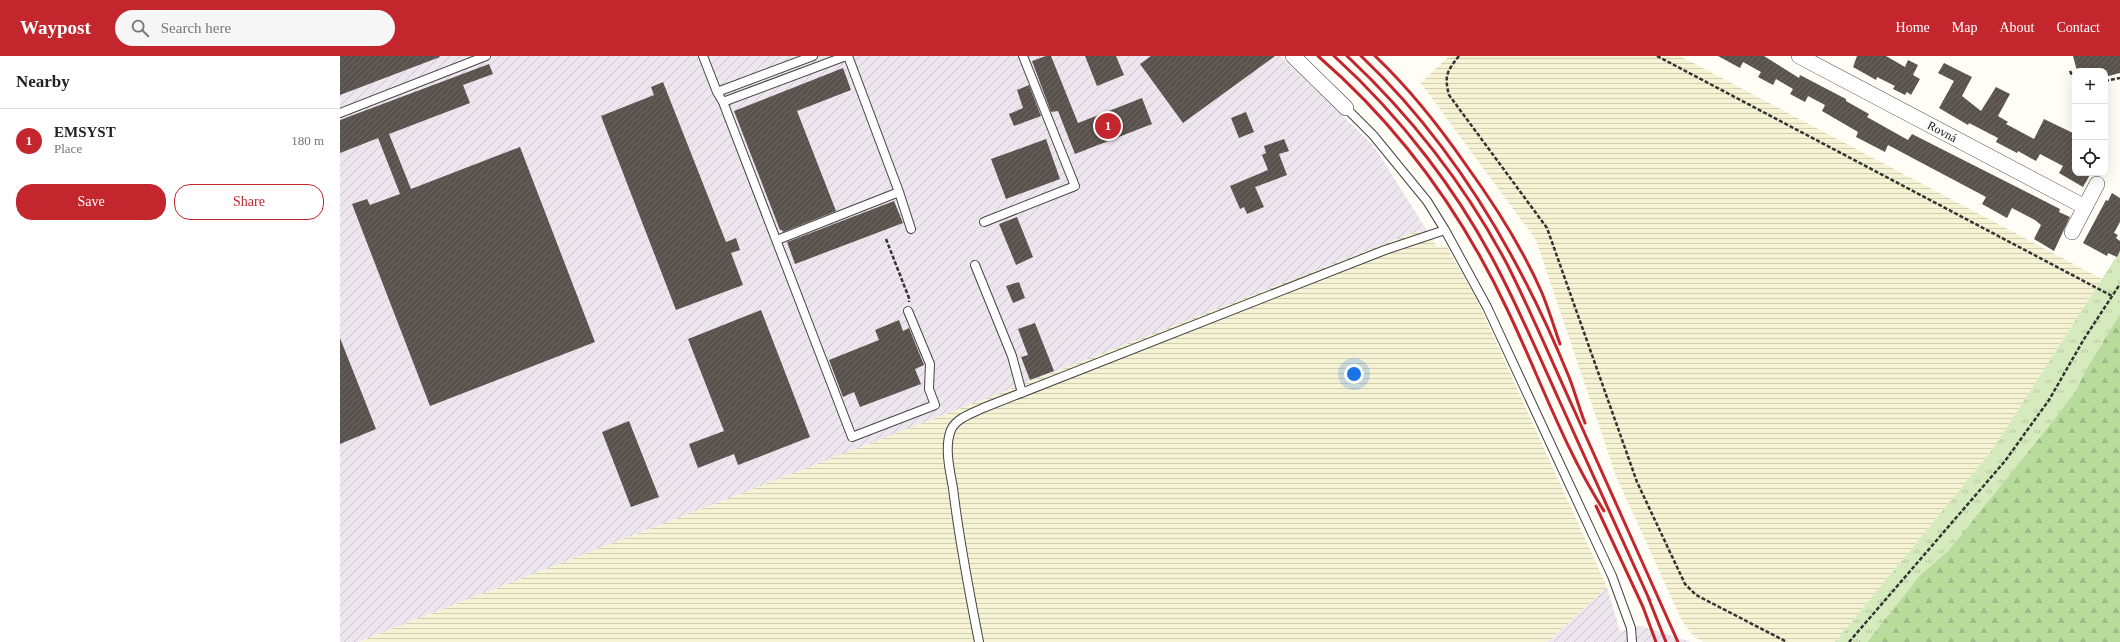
<!DOCTYPE html>
<meta charset="utf-8">
<style>
:root{--surface:#fff;--page:#f6f6f6;--text:#222;--muted:#767676;--line:#e0e0e0;--accent:#c4262e}
body{margin:0;font-family:"Times New Roman",serif;background:var(--page);color:var(--text)}
.controls{position:absolute;right:12px;top:12px;display:grid;overflow:hidden;border-radius:8px;box-shadow:0 4px 16px #0002}
.controls button{width:36px;height:36px;display:grid;place-items:center;padding:0;border:0;border-bottom:1px solid var(--line);background:var(--surface);color:var(--text);font:20px sans-serif}
.you{position:absolute;left:1014px;top:318px;width:14px;height:14px;margin:-10px;border:3px solid #fff;border-radius:50%;background:#1a73e8;box-shadow:0 0 0 6px #1a73e833}
.badge{display:grid;place-items:center;width:26px;height:26px;border-radius:50%;background:var(--accent);color:#fff;font-size:13px;font-weight:700}
.pin{position:absolute;translate:-50% -50%;border:2px solid #fff;box-shadow:0 1px 4px #0006}
.list{margin:0;padding:0;list-style:none}
h2{display:flex;justify-content:space-between;align-items:center;height:52px;margin:0;padding:0 16px;font-size:17px}
h2 small{font-size:13px;font-weight:400;color:var(--muted)}
.list li{display:grid;grid-template-columns:26px 1fr auto;gap:12px;align-items:center;box-sizing:border-box;height:64px;padding:0 16px;border-top:1px solid var(--line)}
.list b{display:block;font-size:15px;white-space:nowrap}
.list p{margin:0;font-size:13px;white-space:nowrap;color:var(--muted)}
.list em{font-size:13px;font-style:normal;color:var(--muted)}
.actions{display:flex;gap:8px;padding:12px 16px}
.actions a{flex:1;padding:9px 0;border:1px solid var(--accent);border-radius:16px;text-align:center;font-size:14px;color:var(--accent)}
.actions .main{background:var(--accent);color:#fff}
.icon{flex:none;width:22px;height:22px;fill:none;stroke:currentColor;stroke-width:2;stroke-linecap:round;stroke-linejoin:round}
.map{position:relative;flex:none;width:1780px;height:586px;overflow:hidden}
header{display:flex;align-items:center;gap:24px;box-sizing:border-box;height:56px;padding:0 20px;background:var(--accent);color:#fff}
header strong{font-size:19px}
nav{display:flex;gap:22px;margin-inline-start:auto;font-size:14px}
.search{width:280px;height:36px;background:var(--page);display:flex;align-items:center;gap:10px;box-sizing:border-box;padding:0 14px;border-radius:22px;color:var(--muted);font-size:15px}
main{display:flex}
aside{flex:1;background:var(--surface)}
.map>svg:first-child{display:block}
</style>
<header>
<strong>Waypost</strong>
<div class="search"><svg class="icon" aria-label="search" viewBox="0 0 24 24"><circle cx="10" cy="10" r="6"/><path d="M15 15l6 6"/></svg>Search here</div>
<nav><a>Home</a><a>Map</a><a>About</a><a>Contact</a></nav>
</header>
<main>
<aside>
<h2>Nearby<small></small></h2>
<ul class="list">
<li><span class="badge">1</span><div><b>EMSYST</b><p>Place</p></div><em>180 m</em></li>
</ul>
<div class="actions"><a class="main">Save</a><a>Share</a></div>
</aside>
<div class="map">
<svg width="1780" height="586" viewBox="0 0 1780 586">
<defs>
<pattern id="industrial-furrows" width="10" height="10" patternUnits="userSpaceOnUse"><rect width="10" height="10" fill="#eee6ef"/><path d="M-1 1l2-2M0 10L10 0M9 11l2-2" fill="none" stroke="#cbc4cc"/></pattern>
<pattern id="farmland-rules" width="6" height="5" patternUnits="userSpaceOnUse"><rect width="6" height="5" fill="#f6f3d4"/><path d="M0 2.5h6" fill="none" stroke="#d2cfb5"/></pattern>
<pattern id="grass-tufts" width="24" height="20" patternUnits="userSpaceOnUse"><rect width="24" height="20" fill="#d5ebbd"/><path d="M3 7l-1-3M5 7V3M7 7l1-3M15 17l-1-3M17 17v-4M19 17l1-3" fill="none" stroke="#b6c8a1"/></pattern>
<pattern id="forest-firs" width="22" height="20" patternUnits="userSpaceOnUse"><rect width="22" height="20" fill="#b9dc9c"/><path d="M5 1l3.5 6h-7zM16 11l3.5 6h-7z" fill="#9ebc85"/></pattern>
<pattern id="building-hatch" width="6" height="6" patternUnits="userSpaceOnUse"><rect width="6" height="6" fill="#5a524d"/><path d="M-1 1l2-2M0 6l6-6M5 7l2-2" fill="none" stroke="#6d6662"/></pattern>
</defs>
<rect width="100%" height="100%" fill="#fffdf5"/>
<!-- industrial -->
<path fill="url(#industrial-furrows)" d="M 0,0 L 940,0 L 1033,89 L 1093,184 L 1080,178 L 1079,175 L 18,586 L 0,586 Z
M 1267,531 L 1280,575 L 1301,570 L 1351,586 L 1207,586 Z"/>
<!-- farmland -->
<path fill="url(#farmland-rules)" d="M 1109,0 L 1340,0 L 1762,223 L 1652,394 L 1495,586 L 1364,586 L 1353,580 L 1342,565 L 1276,420 L 1196,184 L 1077,22 L 1082,26 Z
M 1080,174 L 1080,178 L 1093,184 L 1097,191 L 1106,190 L 1136,242 L 1267,531 L 1207,586 L 18,586 Z"/>
<!-- grass -->
<path fill="url(#grass-tufts)" d="M 1780,195 L 1780,258 L 1747,312 L 1736,334 L 1713,365 L 1608,495 L 1580,519 L 1527,586 L 1495,586 L 1652,394 Z"/>
<!-- forest -->
<path fill="url(#forest-firs)" d="M 1780,258 L 1780,586 L 1527,586 L 1580,519 L 1608,495 L 1713,365 L 1736,334 L 1747,312 Z"/>
<!-- building -->
<path fill="url(#building-hatch)" d="M 0,0 L 99,0 L 100,1 L 0,39 Z
M 706,0 L 711,0 L 738,67 L 802,42 L 812,68 L 735,98 L 718,55 L 711,56 L 692,5 Z
M 745,0 L 776,0 L 784,19 L 757,30 Z
M 811,0 L 935,0 L 843,67 L 800,8 Z
M 1378,0 L 1424,0 L 1459,22 L 1460,19 L 1506,43 L 1506,45 L 1529,58 L 1527,61 L 1568,84 L 1572,78 L 1720,153 L 1719,156 L 1730,161 L 1714,195 L 1694,183 L 1701,169 L 1695,164 L 1672,152 L 1667,162 L 1642,148 L 1646,141 L 1548,89 L 1545,96 L 1516,81 L 1518,76 L 1482,55 L 1485,49 L 1468,40 L 1465,46 L 1450,38 L 1453,33 L 1436,23 L 1433,29 L 1418,21 L 1421,16 L 1403,6 L 1400,12 Z
M 1517,0 L 1546,0 L 1565,11 L 1568,4 L 1578,9 L 1573,19 L 1580,23 L 1571,39 L 1567,36 L 1565,39 L 1553,33 L 1555,30 L 1537,21 L 1536,24 L 1513,11 Z
M 1733,0 L 1780,0 L 1780,17 L 1765,21 L 1765,15 L 1737,15 Z
M 1604,7 L 1632,21 L 1622,40 L 1641,55 L 1656,31 L 1670,38 L 1658,60 L 1668,66 L 1666,68 L 1694,83 L 1704,63 L 1735,78 L 1735,117 L 1751,117 L 1743,131 L 1719,117 L 1723,110 L 1700,98 L 1696,105 L 1678,95 L 1677,97 L 1656,86 L 1658,82 L 1629,67 L 1628,69 L 1599,52 L 1614,25 L 1598,17 Z
M 149,8 L 153,18 L 123,29 L 130,47 L 49,78 L 71,133 L 180,91 L 255,286 L 90,350 L 12,148 L 27,143 L 30,149 L 60,138 L 38,82 L 0,97 L 0,64 Z
M 503,12 L 511,34 L 457,55 L 496,155 L 443,176 L 442,174 L 440,174 L 394,55 Z
M 323,26 L 386,186 L 396,182 L 400,194 L 391,197 L 403,229 L 336,254 L 261,60 L 314,39 L 311,31 Z
M 689,29 L 701,60 L 674,70 L 669,58 L 683,52 L 677,34 Z
M 906,56 L 914,76 L 899,82 L 891,62 Z
M 706,83 L 720,123 L 666,143 L 651,103 Z
M 944,83 L 949,95 L 939,98 L 947,119 L 915,131 L 924,151 L 907,158 L 904,151 L 900,153 L 890,130 L 928,114 L 922,99 L 926,97 L 924,90 Z
M 1772,137 L 1780,142 L 1780,166 L 1774,177 L 1778,179 L 1776,182 L 1780,185 L 1780,195 L 1777,201 L 1768,197 L 1767,200 L 1743,187 L 1766,144 L 1768,145 Z
M 554,145 L 563,167 L 455,208 L 447,186 Z
M 677,161 L 693,201 L 676,209 L 659,168 Z
M 679,226 L 685,242 L 673,247 L 666,230 Z
M 421,254 L 470,381 L 398,409 L 394,398 L 358,412 L 349,388 L 384,375 L 348,283 Z
M 559,264 L 563,275 L 569,272 L 584,309 L 575,313 L 581,328 L 520,351 L 514,336 L 503,341 L 489,304 L 539,284 L 535,274 Z
M 695,267 L 714,315 L 690,324 L 681,301 L 688,299 L 678,273 Z
M 0,282 L 36,373 L 0,388 Z
M 289,365 L 319,441 L 291,451 L 262,376 Z"/>
<g fill="none" stroke-linecap="round" stroke-linejoin="round">
<!-- service casing -->
<g stroke="#444" stroke-width="10">
<path id="service" d="M 363,0 L 377,36 L 473,0
M 508,0 L 559,136 L 571,173
M 377,36 L 383,46 L 512,381 L 595,349 L 589,333 L 590,308 L 568,255
M 383,46 L 506,0
M 1006,52 L 1033,79 L 1087,145 L 1105,174 L 1147,251 L 1272,520 L 1291,572 L 1292,586
M 0,57 L 146,0
M 644,166 L 735,130 L 683,0
M 437,184 L 559,136
M 635,209 L 672,300 L 682,337
M 639,586 C 629,535 619,484 613,432 C 610,415 604,391 611,374 C 616,362 633,357 643,352 L 1045,194 L 1105,174"/>
</g>
<!-- minor casing -->
<g stroke="#444" stroke-width="16">
<g id="minor">
<path d="M 953,0 L 1006,52"/>
<path id="s1" d="M 1459,0 L 1745,151"/>
<path d="M 1732,176 L 1757,128"/>
</g>
</g>
<!-- path -->
<path stroke="#333" stroke-width="2.5" stroke-dasharray="4 2" stroke-linecap="butt" d="M 1119,0 C 1107,15 1104,20 1109,39 L 1207,172 L 1297,426 L 1345,528 L 1356,539 L 1447,586
M 1317,0 L 1772,240
M 1730,15 L 1735,25
M 1765,25 L 1780,22
M 546,183 L 569,242 L 569,246
M 1509,586 L 1665,405 L 1709,344 L 1744,283 L 1780,228"/>
<!-- service -->
<use href="#service" stroke="#fff" stroke-width="8"/>
<!-- minor -->
<use href="#minor" stroke="#fff" stroke-width="15"/>
<!-- rail -->
<path stroke="#c4262e" stroke-width="3" d="M 978,0 C 1059,70 1122,157 1167,253 C 1199,320 1224,392 1264,455
M 994,0 C 1061,61 1119,136 1160,217 C 1181,258 1200,302 1219,344 C 1249,411 1279,478 1310,545
M 1007,0 C 1072,61 1127,132 1168,210 C 1192,258 1213,308 1235,356 C 1269,433 1304,509 1338,586
M 1021,0 C 1115,89 1180,201 1229,321 C 1235,336 1239,352 1245,367
M 1035,0 C 1070,33 1099,70 1126,109 C 1155,149 1182,191 1202,237 C 1209,254 1214,271 1220,288
M 1256,450 L 1303,551 L 1316,586
M 1308,541 L 1326,586"/>
</g>
<g text-anchor="middle" dominant-baseline="central" stroke-width="4" stroke-linejoin="round" paint-order="stroke">
<!-- street labels -->
<g font-size="12" fill="#111" stroke="#fff">
<text stroke="none"><textPath href="#s1" startOffset="162">Rovná</textPath></text>
</g>
</g>
</svg>
<div class="controls">
<button>+</button>
<button>−</button>
<button><svg class="icon" aria-label="locate" viewBox="0 0 24 24"><circle cx="12" cy="12" r="6"/><path d="M12 2v4M12 18v4M2 12h4M18 12h4"/></svg></button>
</div>
<div class="you"></div>
<div class="pin badge" style="left:768px;top:70px">1</div>
</div>
</main>
